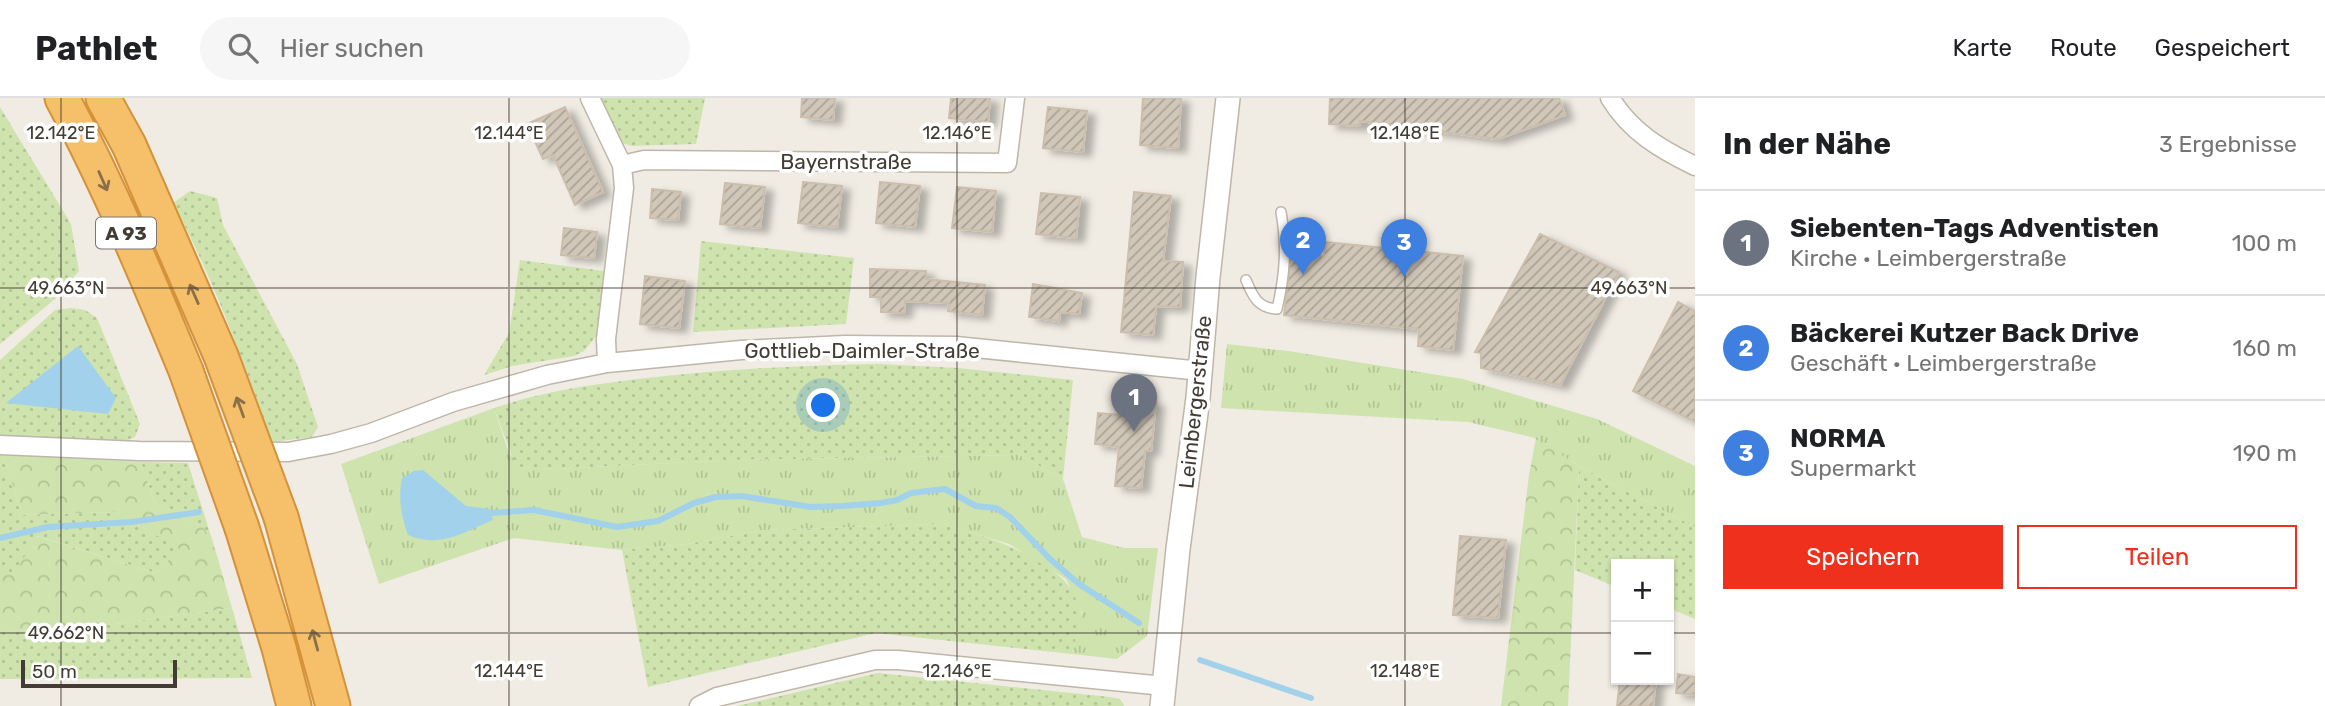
<!DOCTYPE html>
<html lang="de">
<meta charset="utf-8">
<style>
:root{--surface:#fff;--page:#f6f6f6;--text:#202124;--muted:#757577;--line:#e0e0e0;--accent:#ee301d}
body{margin:0;font-family:Rubik,sans-serif;background:var(--page);color:var(--text)}
.controls{position:absolute;right:21px;bottom:21px;display:grid;overflow:hidden;border-radius:0px;box-shadow:0 2px 5px #0004}
.controls button{width:63px;height:63px;display:grid;place-items:center;padding:0;border:0;border-bottom:2px solid var(--line);background:var(--surface);color:var(--text);font:35px sans-serif}
.scale{position:absolute;left:21px;bottom:18px;width:156px;box-sizing:border-box;padding-left:7px;border:4px solid #423c34;border-top:0;font-size:19px;line-height:24px;white-space:nowrap;color:#423c34;-webkit-text-stroke:5px #fff;paint-order:stroke}
.you{position:absolute;left:824px;top:308px;width:24px;height:24px;margin:-18px;border:5px solid #fff;border-radius:50%;background:#1a73e8;box-shadow:0 0 0 10px #1a73e833}
.badge{display:grid;place-items:center;width:46px;height:46px;border-radius:50%;background:var(--accent);color:#fff;font-size:23px;font-weight:700}
.pin{position:absolute;translate:-50% -58px;filter:drop-shadow(0 2px 4px #0008)}
.pin::after{content:'';position:absolute;top:37px;width:24px;height:21px;background:inherit;clip-path:polygon(0 0,100% 0,50% 100%)}
.list{margin:0;padding:0;list-style:none}
h2{display:flex;justify-content:space-between;align-items:center;height:91px;margin:0;padding:0 28px;font-size:30px}
h2 small{font-size:23px;font-weight:400;color:var(--muted)}
.list li{display:grid;grid-template-columns:46px 1fr auto;gap:21px;align-items:center;box-sizing:border-box;height:105px;padding:0 28px;border-top:2px solid var(--line)}
.list b{display:block;font-size:26px;white-space:nowrap}
.list p{margin:0;font-size:23px;white-space:nowrap;color:var(--muted)}
.list em{font-size:23px;font-style:normal;color:var(--muted)}
.actions{display:flex;gap:14px;padding:21px 28px}
.actions a{flex:1;padding:16px 0;border:2px solid var(--accent);border-radius:0px;text-align:center;font-size:24px;color:var(--accent)}
.actions .main{background:var(--accent);color:#fff}
.icon{flex:none;width:38px;height:38px;fill:none;stroke:currentColor;stroke-width:2;stroke-linecap:round;stroke-linejoin:round}
.map{position:relative;flex:none;width:1695px;height:608px;overflow:hidden}
header{display:flex;align-items:center;gap:42px;box-sizing:border-box;height:98px;padding:0 35px;background:var(--surface);border-bottom:2px solid var(--line)}
header strong{font-size:33px}
nav{display:flex;gap:38px;margin-inline-start:auto;font-size:24px}
.search{width:490px;height:63px;background:var(--page);display:flex;align-items:center;gap:18px;box-sizing:border-box;padding:0 24px;border-radius:38px;color:var(--muted);font-size:26px}
main{display:flex}
aside{flex:1;background:var(--surface)}
.map>svg:first-child{display:block}
</style>
<header>
<strong>Pathlet</strong>
<div class="search"><svg class="icon" aria-label="search" viewBox="0 0 24 24"><circle cx="10" cy="10" r="6"/><path d="M15 15l6 6"/></svg>Hier suchen</div>
<nav><a>Karte</a><a>Route</a><a>Gespeichert</a></nav>
</header>
<main>
<div class="map">
<svg width="1695" height="608" viewBox="0 0 1695 608">
<defs>
<pattern id="grass-dots" width="8" height="8" patternUnits="userSpaceOnUse" patternTransform="scale(1.75)"><rect width="8" height="8" fill="#cee3ad"/><path d="M2 2h.1M6 6h.1" fill="none" stroke="#b2c495" stroke-width="1.8" stroke-linecap="round"/></pattern>
<pattern id="forest-crowns" width="20" height="18" patternUnits="userSpaceOnUse" patternTransform="scale(1.75)"><rect width="20" height="18" fill="#cee3ad"/><path d="M2 6a3 3 0 1 1 6 0M12 15a3 3 0 1 1 6 0" fill="none" stroke="#b2c495"/></pattern>
<pattern id="park-tufts" width="24" height="20" patternUnits="userSpaceOnUse" patternTransform="scale(1.75)"><rect width="24" height="20" fill="#cee3ad"/><path d="M3 7l-1-3M5 7V3M7 7l1-3M15 17l-1-3M17 17v-4M19 17l1-3" fill="none" stroke="#b2c495"/></pattern>
<pattern id="building-hatch" width="6" height="6" patternUnits="userSpaceOnUse" patternTransform="scale(1.75)"><rect width="6" height="6" fill="#d1c7b9"/><path d="M-1 1l2-2M0 6l6-6M5 7l2-2" fill="none" stroke="#aba397"/></pattern>
<filter id="shadow"><feDropShadow dx="8" dy="4.5" stdDeviation="3.5" flood-color="#0004"/></filter>
</defs>
<rect width="100%" height="100%" fill="#f0ece3"/>
<!-- grass -->
<path fill="url(#grass-dots)" d="M 597,0 L 705,0 L 696,46 L 632,48 L 618,44 Z
M 0,9 L 71,126 L 79,173 L 55,201 L 0,246 Z
M 190,93 L 217,100 L 223,127 L 297,266 L 318,329 L 312,339 L 272,344 C 243,262 214,182 173,105 Z
M 701,143 L 854,160 L 846,226 L 693,234 Z
M 520,162 L 604,173 L 602,231 L 584,253 L 574,258 L 512,268 L 484,277 L 509,235 Z
M 71,210 L 85,212 L 97,220 L 140,326 L 135,339 L 125,343 L 0,339 L 0,262 L 55,212 Z
M 879,266 L 958,270 L 1073,282 L 1063,381 L 1019,357 L 729,362 L 555,371 L 516,369 L 494,310 C 547,292 601,285 656,279 C 731,271 804,267 879,266 Z
M 0,356 L 3,356 L 23,417 L 116,414 L 181,451 L 156,475 L 37,438 L 15,476 L 0,475 Z
M 141,364 L 188,365 L 215,451 L 204,430 L 154,404 Z
M 1579,368 L 1695,429 L 1695,521 L 1669,510 L 1669,466 L 1616,466 L 1616,489 L 1575,472 Z
M 943,426 C 987,439 1071,462 1081,513 C 1083,522 1074,546 1072,556 L 876,535 L 648,589 L 622,452 L 687,446 L 763,432 Z
M 232,510 L 252,580 L 0,581 L 0,533 L 71,532 Z
M 878,575 L 1110,599 L 1120,601 L 1124,608 L 737,608 Z"/>
<!-- forest -->
<path fill="url(#forest-crowns)" d="M 1536,340 L 1579,368 L 1568,608 L 1501,608 L 1529,377 Z
M 3,356 L 141,364 L 154,404 L 204,430 L 215,451 L 232,510 L 71,532 L 0,533 L 0,475 L 15,475 L 36,438 L 156,475 L 180,451 L 116,414 L 23,417 Z"/>
<!-- park -->
<path fill="url(#park-tufts)" d="M 1227,246 L 1288,253 L 1463,281 L 1597,321 L 1695,368 L 1695,429 L 1579,368 L 1535,340 L 1468,324 L 1221,310 Z
M 494,310 L 507,349 L 517,369 L 555,371 L 729,362 L 1019,357 L 1063,381 L 1082,439 L 1124,450 L 1158,450 L 1147,538 L 1117,561 L 1072,556 L 1082,514 L 1066,481 L 1009,446 L 943,426 L 763,432 L 687,446 L 622,452 L 514,440 L 379,486 L 341,366 Z"/>
<!-- water -->
<path fill="#a2d1eb" d="M 78,248 L 116,300 L 108,316 L 6,305 Z
M 423,372 L 466,408 L 490,411 L 493,422 C 463,434 441,451 408,437 C 401,417 398,401 402,380 L 414,373 Z"/>
<g fill="none" stroke-linecap="round" stroke-linejoin="round">
<!-- stream -->
<path stroke="#a2d1eb" stroke-width="6" d="M 491,415 L 534,412 L 617,429 L 658,423 L 694,405 L 716,399 L 741,398 L 811,409 L 842,408 L 881,405 L 897,402 L 911,395 L 945,391 L 976,408 L 996,410 L 1010,419 L 1050,461 L 1079,486 L 1139,525
M 0,440 L 48,429 L 132,424 L 199,414
M 1200,562 L 1311,600"/>
</g>
<!-- building -->
<path fill="url(#building-hatch)" stroke="#ccbead" stroke-width="2" filter="url(#shadow)" d="M 802,0 L 835,0 L 833,22 L 801,19 Z
M 951,0 L 990,0 L 988,24 L 949,20 Z
M 1143,0 L 1181,0 L 1178,50 L 1140,47 Z
M 1330,0 L 1559,0 L 1565,17 L 1498,41 L 1360,23 L 1360,28 L 1329,26 Z
M 565,9 L 603,94 L 575,107 L 553,57 L 543,61 L 527,26 Z
M 1048,9 L 1087,13 L 1083,54 L 1043,50 Z
M 803,84 L 842,88 L 837,129 L 798,125 Z
M 880,84 L 920,88 L 915,129 L 876,125 Z
M 725,85 L 765,89 L 760,130 L 720,126 Z
M 957,89 L 996,93 L 992,134 L 952,130 Z
M 652,91 L 681,94 L 678,122 L 650,120 Z
M 1134,94 L 1171,98 L 1163,163 L 1183,164 L 1180,209 L 1156,208 L 1153,237 L 1121,234 Z
M 1041,95 L 1080,99 L 1076,140 L 1036,136 Z
M 564,130 L 597,134 L 594,160 L 561,157 Z
M 1540,136 L 1619,174 L 1560,287 L 1481,270 L 1481,255 L 1475,254 Z
M 1325,144 L 1463,158 L 1453,252 L 1418,248 L 1419,231 L 1284,217 L 1291,155 L 1324,158 Z
M 870,171 L 926,173 L 926,181 L 985,187 L 982,217 L 948,213 L 949,205 L 905,203 L 904,215 L 881,214 L 881,199 L 870,199 Z
M 645,178 L 685,183 L 679,230 L 640,226 Z
M 1033,186 L 1082,195 L 1079,216 L 1060,214 L 1059,223 L 1029,219 Z
M 1678,204 L 1695,213 L 1695,324 L 1633,293 Z
M 1122,301 L 1156,304 L 1151,353 L 1145,353 L 1141,390 L 1115,388 L 1119,349 L 1095,346 L 1098,315 L 1121,317 Z
M 1460,438 L 1506,442 L 1498,520 L 1453,517 Z
M 1678,576 L 1695,579 L 1695,597 L 1676,595 Z
M 1620,582 L 1656,582 L 1653,608 L 1617,608 Z"/>
<g fill="none" stroke-linecap="round" stroke-linejoin="round">
<!-- service casing -->
<g stroke="#beb6a9" stroke-width="12">
<path id="service" d="M 1246,182 C 1253,199 1258,210 1277,211 C 1285,176 1287,149 1281,114"/>
</g>
<!-- minor casing -->
<g stroke="#beb6a9" stroke-width="21">
<path id="minor" d="M 590,0 L 622,67 L 624,90 L 606,241 L 607,265
M 1610,0 C 1631,34 1660,51 1695,68
M 622,67 L 644,62 L 1007,65 L 1015,0
M 0,347 L 139,353 L 288,354 L 331,346 L 371,335 L 453,304 L 547,277 L 607,265 L 741,252 L 845,247 L 956,248 L 1201,273
M 699,608 L 717,599 L 875,562 L 898,562 L 1164,588"/>
</g>
<!-- tertiary casing -->
<g stroke="#beb6a9" stroke-width="26">
<path id="tertiary" d="M 1162,608 L 1178,451 L 1198,300 L 1208,179 L 1228,0"/>
</g>
<!-- motorway casing -->
<g stroke="#d4923a" stroke-width="37">
<path id="motorway" d="M 62,0 C 109,88 148,181 186,273
M 103,0 L 129,47 L 221,258
M 281,419 L 333,608
M 242,430 L 279,550 L 294,608"/>
</g>
<!-- service -->
<use href="#service" stroke="#fff" stroke-width="9"/>
<!-- minor -->
<use href="#minor" stroke="#fff" stroke-width="18"/>
<!-- tertiary -->
<use href="#tertiary" stroke="#fff" stroke-width="23"/>
<!-- motorway -->
<use href="#motorway" stroke="#f6bf69" stroke-width="33"/>
<!-- motorway-bridge casing -->
<g stroke="#d4923a" stroke-width="37" stroke-linecap="butt">
<path id="motorway-bridge" d="M 221,258 L 281,419
M 186,273 L 242,430"/>
</g>
<!-- motorway-bridge -->
<use href="#motorway-bridge" stroke="#f6bf69" stroke-width="33"/>
</g>
<!-- one-way arrows -->
<defs><path id="oneway-shaft" d="M-6 0H5M1.5-3L5.5 0L1.5 3" fill="none" stroke-width="1.6" stroke-linecap="round" stroke-linejoin="round" transform="scale(1.75)"/></defs>
<g stroke="#8a7049">
<use href="#oneway-shaft" transform="translate(103 83) rotate(66)"/>
<use href="#oneway-shaft" transform="translate(194 196) rotate(-114)"/>
<use href="#oneway-shaft" transform="translate(240 309) rotate(-110)"/>
<use href="#oneway-shaft" transform="translate(315 542) rotate(-105)"/>
</g>
<!-- ticks -->
<path fill="none" stroke="#423c34" stroke-width="2" stroke-opacity="0.45" d="M 61,0 L 61,608M 509,0 L 509,608M 957,0 L 957,608M 1405,0 L 1405,608M 0,190 L 1695,190M 0,535 L 1616,535M 1669,535 L 1695,535"/>
<g text-anchor="middle" dominant-baseline="central" stroke-width="7" stroke-linejoin="round" paint-order="stroke">
<!-- shield labels -->
<rect fill="#fff" stroke="#7b7671" stroke-width="2" x="96" y="119.5" width="60" height="31" rx="5"/>
<g font-size="19" font-weight="bold" fill="#423c34">
<text x="126" y="135">A 93</text>
</g>
<!-- street labels -->
<g font-size="21" fill="#423c34" stroke="#fff">
<text x="846" y="63">Bayernstraße</text>
<text x="862" y="252">Gottlieb-Daimler-Straße</text>
<text transform="translate(1195 304) rotate(-84)">Leimbergerstraße</text>
</g>
</g>
<g font-size="18" text-anchor="middle" fill="#423c34" stroke="#fff" stroke-width="7" stroke-linejoin="round" paint-order="stroke">
<text x="61" y="41">12.142°E</text>
<text x="509" y="41">12.144°E</text>
<text x="957" y="41">12.146°E</text>
<text x="1405" y="41">12.148°E</text>
<text x="66" y="196">49.663°N</text>
<text x="1629" y="196">49.663°N</text>
<text x="66" y="541">49.662°N</text>
<text x="509" y="579">12.144°E</text>
<text x="957" y="579">12.146°E</text>
<text x="1405" y="579">12.148°E</text>
</g>
</svg>
<div class="controls">
<button>+</button>
<button>−</button>
</div>
<div class="scale">50 m</div>
<div class="you"></div>
<div class="pin badge" style="left:1134px;top:334px;background:#6b7280">1</div>
<div class="pin badge" style="left:1303px;top:177px;background:#3f7fe0">2</div>
<div class="pin badge" style="left:1404px;top:179px;background:#3f7fe0">3</div>
</div>
<aside>
<h2>In der Nähe<small>3 Ergebnisse</small></h2>
<ul class="list">
<li><span class="badge" style="background:#6b7280">1</span><div><b>Siebenten-Tags Adventisten</b><p>Kirche · Leimbergerstraße</p></div><em>100 m</em></li>
<li><span class="badge" style="background:#3f7fe0">2</span><div><b>Bäckerei Kutzer Back Drive</b><p>Geschäft · Leimbergerstraße</p></div><em>160 m</em></li>
<li><span class="badge" style="background:#3f7fe0">3</span><div><b>NORMA</b><p>Supermarkt</p></div><em>190 m</em></li>
</ul>
<div class="actions"><a class="main">Speichern</a><a>Teilen</a></div>
</aside>
</main>
